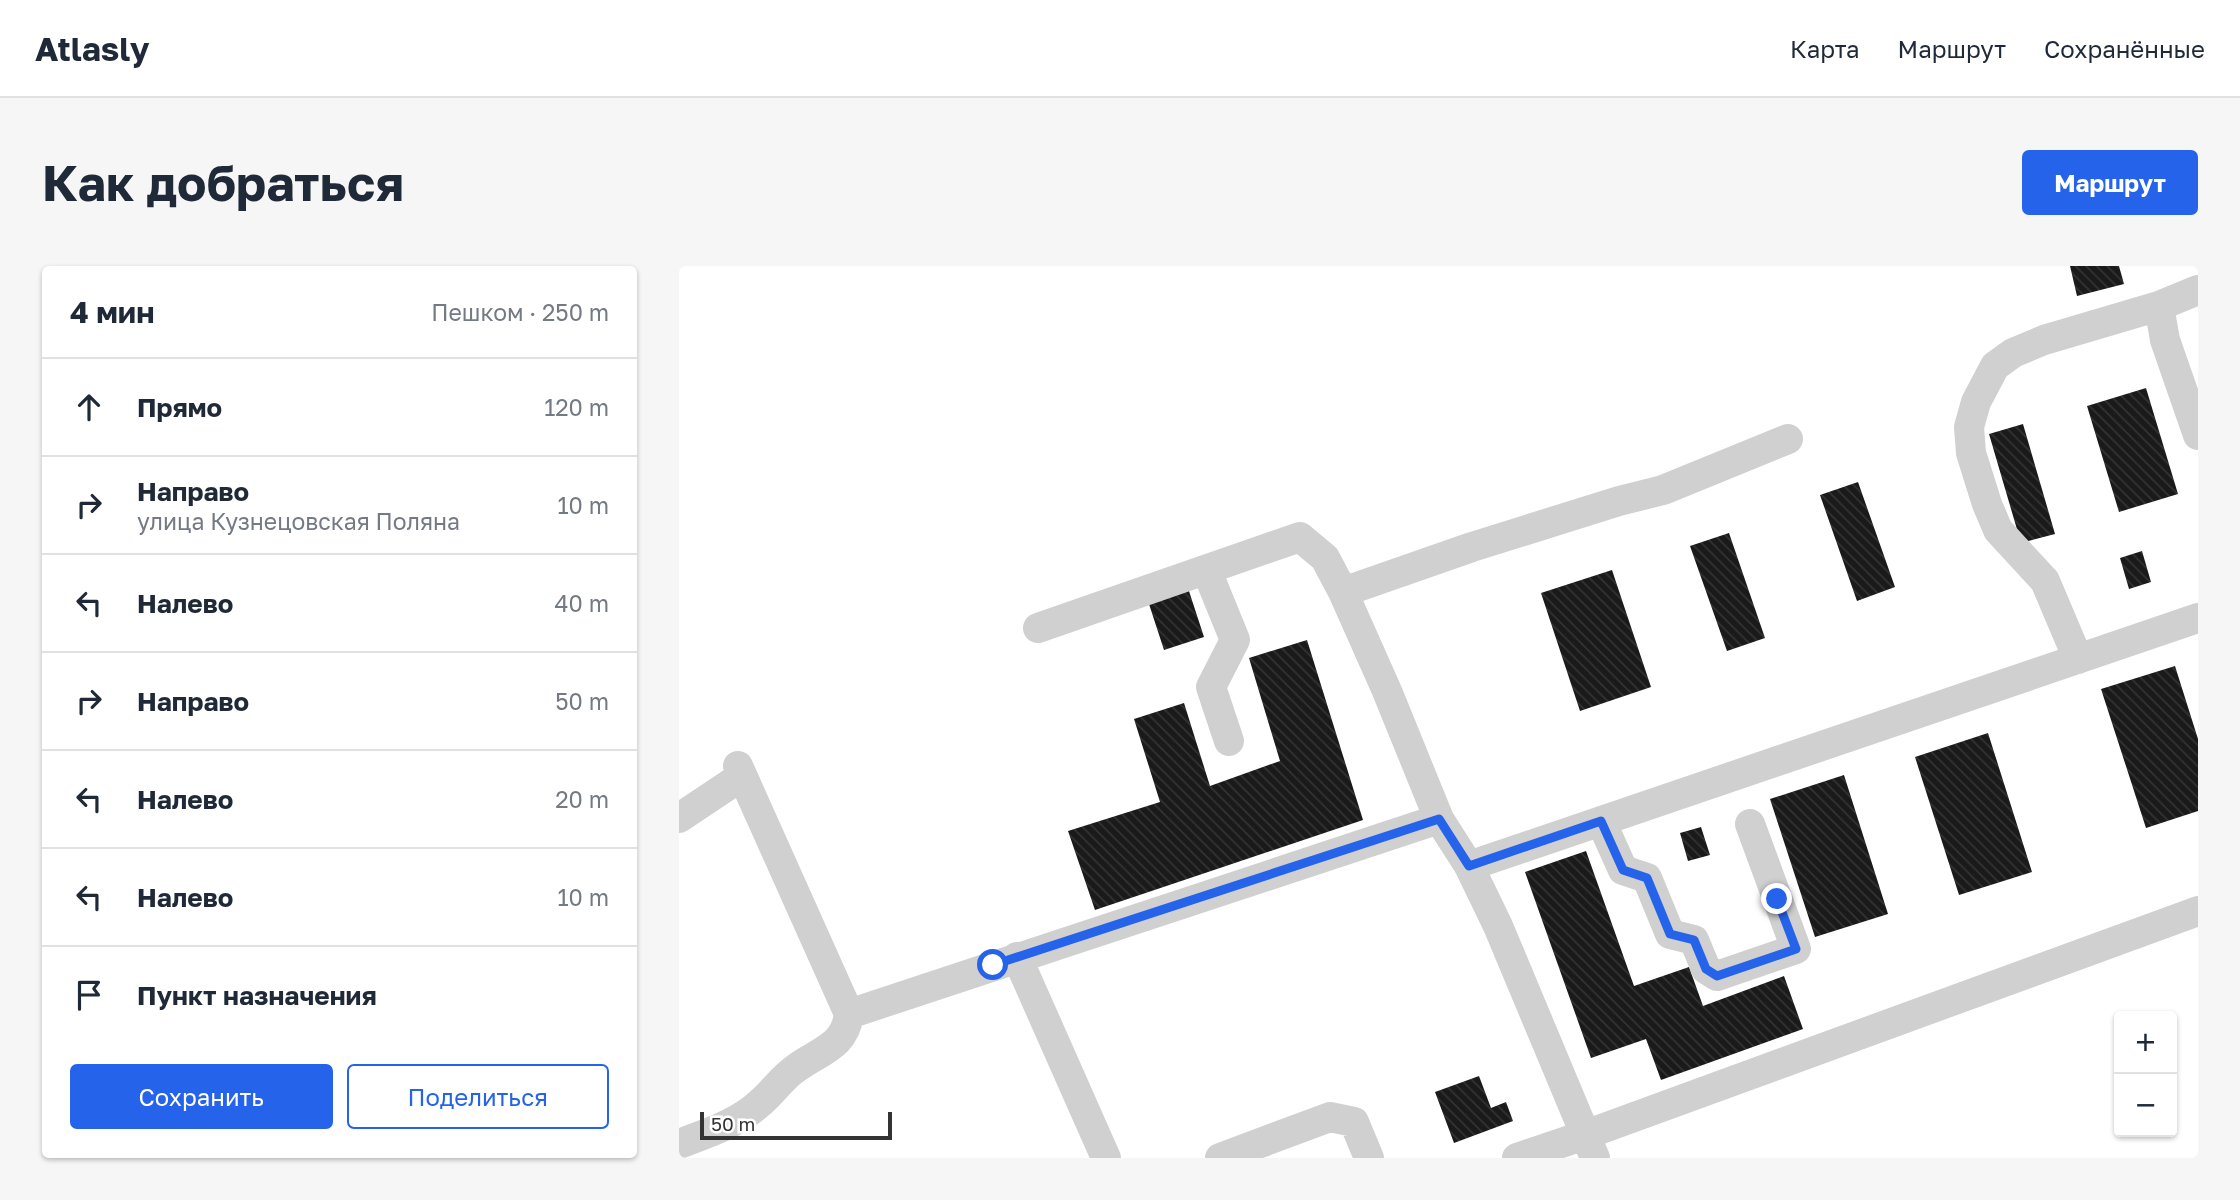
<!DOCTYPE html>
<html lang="ru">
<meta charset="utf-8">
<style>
:root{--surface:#fff;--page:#f6f6f7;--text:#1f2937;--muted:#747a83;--line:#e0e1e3;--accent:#2563eb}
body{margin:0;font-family:"Golos Text",sans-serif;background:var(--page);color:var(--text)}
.controls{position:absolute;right:21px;bottom:21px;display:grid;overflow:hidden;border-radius:7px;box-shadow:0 2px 5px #0004}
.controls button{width:63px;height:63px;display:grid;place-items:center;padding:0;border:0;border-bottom:2px solid var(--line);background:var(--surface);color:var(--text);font:35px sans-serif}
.scale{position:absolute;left:21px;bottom:18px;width:192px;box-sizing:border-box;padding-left:7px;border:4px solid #333;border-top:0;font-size:19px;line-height:24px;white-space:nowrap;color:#333;-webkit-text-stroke:5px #fff;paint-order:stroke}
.stop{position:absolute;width:21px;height:21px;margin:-16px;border:5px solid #2563eb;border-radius:50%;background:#fff}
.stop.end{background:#2563eb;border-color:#fff;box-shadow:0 2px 7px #0008}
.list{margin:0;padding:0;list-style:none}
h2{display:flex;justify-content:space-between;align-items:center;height:91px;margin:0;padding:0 28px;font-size:30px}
h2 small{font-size:23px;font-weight:400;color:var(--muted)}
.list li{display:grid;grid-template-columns:46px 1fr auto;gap:21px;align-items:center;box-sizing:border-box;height:98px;padding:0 28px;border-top:2px solid var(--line)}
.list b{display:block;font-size:26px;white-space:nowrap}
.list p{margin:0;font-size:23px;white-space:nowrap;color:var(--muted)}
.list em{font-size:23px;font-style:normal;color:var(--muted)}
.actions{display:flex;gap:14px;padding:21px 28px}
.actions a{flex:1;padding:16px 0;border:2px solid var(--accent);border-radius:7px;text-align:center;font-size:24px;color:var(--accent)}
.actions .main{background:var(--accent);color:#fff}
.icon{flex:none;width:38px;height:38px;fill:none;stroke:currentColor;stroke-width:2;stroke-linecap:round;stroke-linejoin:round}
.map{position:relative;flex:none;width:1519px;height:892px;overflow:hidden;border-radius:7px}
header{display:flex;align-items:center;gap:42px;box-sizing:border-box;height:98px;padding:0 35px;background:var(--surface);border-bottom:2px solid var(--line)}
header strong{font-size:33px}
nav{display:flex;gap:38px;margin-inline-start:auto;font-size:24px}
.intro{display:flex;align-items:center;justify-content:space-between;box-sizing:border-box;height:168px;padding:0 42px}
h1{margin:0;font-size:49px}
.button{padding:18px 32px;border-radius:7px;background:var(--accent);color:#fff;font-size:24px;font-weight:700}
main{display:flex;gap:42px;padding:0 42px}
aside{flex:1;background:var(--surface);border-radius:7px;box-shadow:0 2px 5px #0004}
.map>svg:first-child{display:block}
</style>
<header>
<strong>Atlasly</strong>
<nav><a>Карта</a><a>Маршрут</a><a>Сохранённые</a></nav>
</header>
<div class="intro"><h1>Как добраться</h1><a class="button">Маршрут</a></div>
<main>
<aside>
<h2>4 мин<small>Пешком · 250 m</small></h2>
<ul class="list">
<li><svg class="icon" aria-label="ahead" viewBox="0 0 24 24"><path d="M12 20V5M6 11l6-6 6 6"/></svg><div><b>Прямо</b></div><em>120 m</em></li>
<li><svg class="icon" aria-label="right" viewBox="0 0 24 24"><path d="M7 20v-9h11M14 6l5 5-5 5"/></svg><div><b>Направо</b><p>улица Кузнецовская Поляна</p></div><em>10 m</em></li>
<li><svg class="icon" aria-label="left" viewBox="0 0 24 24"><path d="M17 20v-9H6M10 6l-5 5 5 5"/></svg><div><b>Налево</b></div><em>40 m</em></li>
<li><svg class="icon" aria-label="right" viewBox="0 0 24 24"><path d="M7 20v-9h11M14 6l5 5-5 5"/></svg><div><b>Направо</b></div><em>50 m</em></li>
<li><svg class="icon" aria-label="left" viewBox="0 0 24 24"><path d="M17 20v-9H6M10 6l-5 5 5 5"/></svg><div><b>Налево</b></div><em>20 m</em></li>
<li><svg class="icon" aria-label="left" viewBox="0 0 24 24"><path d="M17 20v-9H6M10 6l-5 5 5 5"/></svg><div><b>Налево</b></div><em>10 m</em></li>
<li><svg class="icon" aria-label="arrive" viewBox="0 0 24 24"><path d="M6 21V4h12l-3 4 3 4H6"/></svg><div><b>Пункт назначения</b></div></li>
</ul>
<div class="actions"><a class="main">Сохранить</a><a>Поделиться</a></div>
</aside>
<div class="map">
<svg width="1519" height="892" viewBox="0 0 1519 892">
<defs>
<pattern id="building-back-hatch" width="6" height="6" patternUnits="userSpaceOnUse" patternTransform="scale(1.75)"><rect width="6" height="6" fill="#1a1a1a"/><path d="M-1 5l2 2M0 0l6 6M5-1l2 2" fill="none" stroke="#333"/></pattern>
</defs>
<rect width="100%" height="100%" fill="#fff"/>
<!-- building -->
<path fill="url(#building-back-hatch)" d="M 1391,0 L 1440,0 L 1445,18 L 1398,30 Z
M 1467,122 L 1499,228 L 1440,246 L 1408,140 Z
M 1344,158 L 1376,268 L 1342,277 L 1310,168 Z
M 1179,216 L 1216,321 L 1178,335 L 1141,229 Z
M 1050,267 L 1086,372 L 1048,385 L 1011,280 Z
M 1463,285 L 1472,316 L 1450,323 L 1441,292 Z
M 933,304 L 972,421 L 901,445 L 862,327 Z
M 509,322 L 525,371 L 485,384 L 469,335 Z
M 628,374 L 684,554 L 416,644 L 389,565 L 481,536 L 455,453 L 505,437 L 531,520 L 601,495 L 570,392 Z
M 1496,400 L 1519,473 L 1519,545 L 1467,562 L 1422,423 Z
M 1309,467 L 1353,606 L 1280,629 L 1236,491 Z
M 1165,509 L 1209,648 L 1136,671 L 1091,533 Z
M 1022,561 L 1031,589 L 1009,595 L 1001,567 Z
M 907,585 L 955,720 L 1010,701 L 1024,740 L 1105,710 L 1124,763 L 982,814 L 967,773 L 912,792 L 846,606 Z
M 800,810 L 812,842 L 827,836 L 834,855 L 775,877 L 756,826 Z"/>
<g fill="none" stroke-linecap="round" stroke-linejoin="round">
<!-- minor -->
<path stroke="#d0d0d0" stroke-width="30" d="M 1519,24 L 1480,40 L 1486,74 L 1519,169
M 528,305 L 556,374 L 532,421 L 550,475
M 664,326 L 793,281 L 940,235 L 984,224 L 1109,173
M 359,362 L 621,271 L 646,292 L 664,326 L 708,425 L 760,553 L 790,600 L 819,660 L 916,892
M 1399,393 L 1366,315 L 1319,264 L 1308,238 L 1292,187 L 1290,161 L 1297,136 L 1316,100 L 1334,87 L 1365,74 L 1480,40
M 59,500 L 170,748 L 760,553
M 0,552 L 63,510
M 922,555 L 944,604 L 968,612 L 991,668 L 1015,674 L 1027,703 L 1038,710 L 1117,683 L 1071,558
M 790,600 L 1519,352
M 338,691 L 427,892
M 0,878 C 28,867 58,858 81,837 C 94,826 103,812 116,803 C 140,785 166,781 170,748
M 541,892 L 651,851 L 675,856 L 690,892
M 838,892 L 906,869 L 1519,645"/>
</g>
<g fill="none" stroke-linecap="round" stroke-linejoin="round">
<!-- route -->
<path stroke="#2563eb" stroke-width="9" d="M 314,699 L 760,553 L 790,600 L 922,555 L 944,604 L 968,612 L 991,668 L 1015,674 L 1027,703 L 1038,710 L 1117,683 L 1098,633"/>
</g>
</svg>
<div class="controls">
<button>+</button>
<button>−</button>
</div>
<div class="scale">50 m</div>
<div class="stop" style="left:314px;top:699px"></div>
<div class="stop end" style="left:1098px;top:633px"></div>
</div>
</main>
